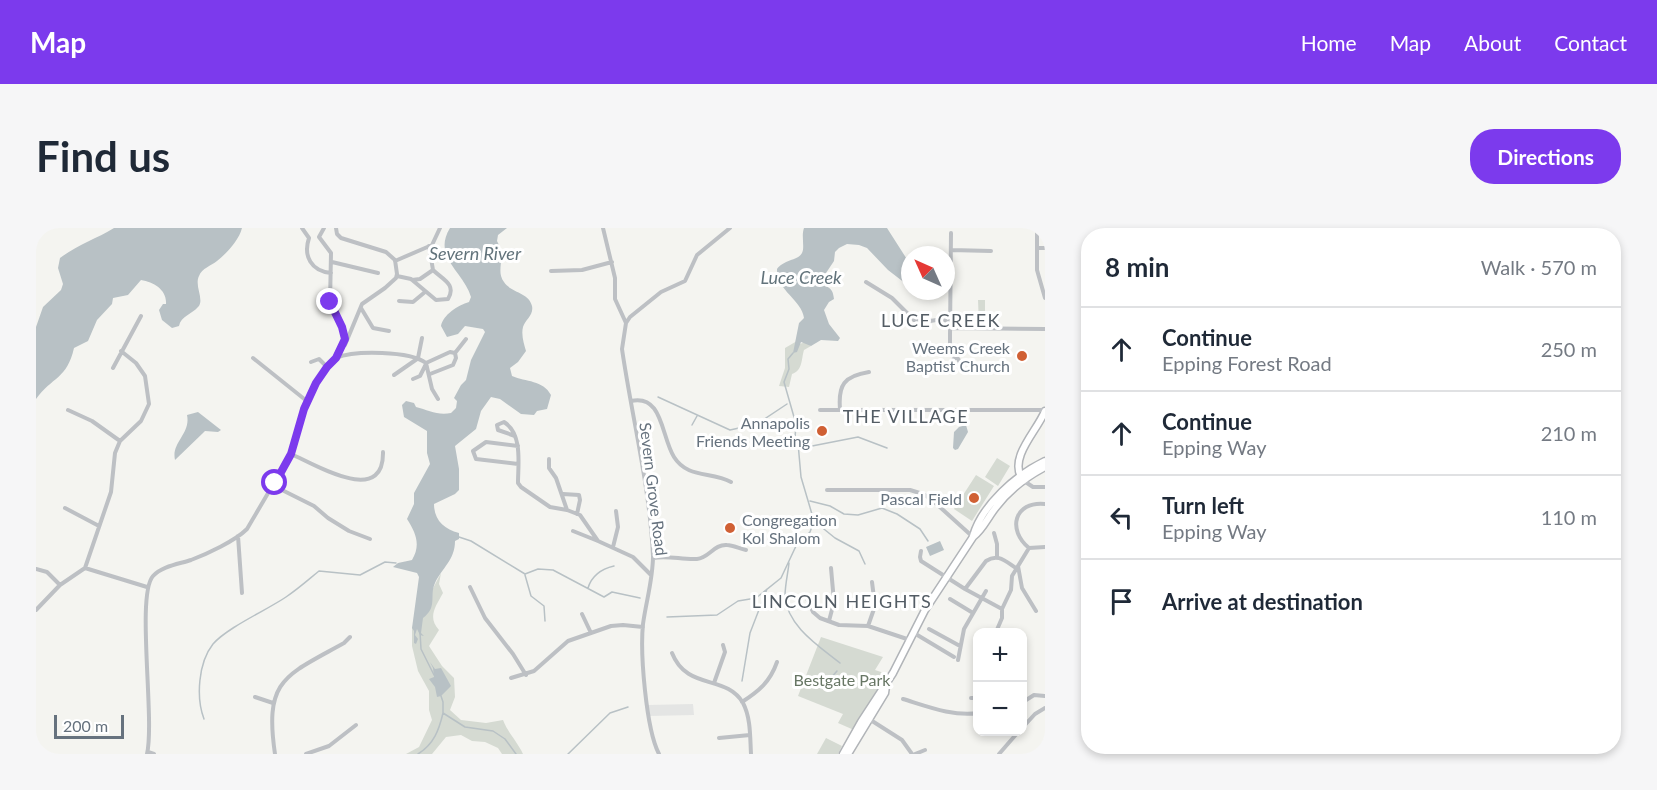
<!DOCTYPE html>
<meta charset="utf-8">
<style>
:root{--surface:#fff;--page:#f6f6f7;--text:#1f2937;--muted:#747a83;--line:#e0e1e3;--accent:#7c3aed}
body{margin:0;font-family:Lato,sans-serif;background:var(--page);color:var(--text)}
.controls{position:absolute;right:18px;bottom:18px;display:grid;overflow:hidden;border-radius:12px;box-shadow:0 3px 9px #0003}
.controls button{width:54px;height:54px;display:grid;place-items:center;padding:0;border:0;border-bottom:2px solid var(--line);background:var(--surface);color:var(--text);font:30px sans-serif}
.compass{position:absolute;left:865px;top:18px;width:54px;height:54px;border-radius:50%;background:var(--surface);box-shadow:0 3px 9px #0003;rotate:315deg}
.scale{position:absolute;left:18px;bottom:15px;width:70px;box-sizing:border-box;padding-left:6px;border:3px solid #66727e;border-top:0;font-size:16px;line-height:21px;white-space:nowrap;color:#66727e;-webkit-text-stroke:4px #fff;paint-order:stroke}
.stop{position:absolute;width:18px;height:18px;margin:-14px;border:4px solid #7c3aed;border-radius:50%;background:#fff}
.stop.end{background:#7c3aed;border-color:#fff;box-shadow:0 2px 6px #0008}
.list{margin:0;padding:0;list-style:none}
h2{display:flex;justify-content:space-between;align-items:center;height:78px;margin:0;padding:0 24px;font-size:26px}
h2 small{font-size:20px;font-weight:400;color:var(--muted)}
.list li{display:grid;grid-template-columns:39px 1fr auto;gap:18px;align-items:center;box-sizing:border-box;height:84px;padding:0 24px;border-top:2px solid var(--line)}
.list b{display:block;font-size:22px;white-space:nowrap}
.list p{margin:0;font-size:20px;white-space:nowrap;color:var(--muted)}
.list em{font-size:20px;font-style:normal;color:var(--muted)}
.icon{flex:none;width:33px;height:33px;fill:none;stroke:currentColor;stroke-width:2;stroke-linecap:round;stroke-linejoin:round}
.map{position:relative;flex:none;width:1009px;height:526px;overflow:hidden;border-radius:24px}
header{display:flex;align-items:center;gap:36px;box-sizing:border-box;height:84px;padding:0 30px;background:var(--accent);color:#fff}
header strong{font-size:28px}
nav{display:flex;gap:33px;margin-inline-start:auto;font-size:21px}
.intro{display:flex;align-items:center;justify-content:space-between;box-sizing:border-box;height:144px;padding:0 36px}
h1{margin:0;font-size:42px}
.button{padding:15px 27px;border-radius:24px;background:var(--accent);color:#fff;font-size:21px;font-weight:700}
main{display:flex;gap:36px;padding:0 36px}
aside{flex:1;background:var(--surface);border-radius:24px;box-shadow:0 3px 9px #0003}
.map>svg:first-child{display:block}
</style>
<header>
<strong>Map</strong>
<nav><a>Home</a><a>Map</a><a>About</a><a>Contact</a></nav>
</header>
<div class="intro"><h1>Find us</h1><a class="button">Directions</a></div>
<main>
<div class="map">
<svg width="1009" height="526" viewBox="0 0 1009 526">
<rect width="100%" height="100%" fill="#f4f4f0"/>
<!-- built -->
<path fill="#e4e5e4" d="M 657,476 L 658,487 L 613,488 L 612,477 Z"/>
<!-- green -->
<path fill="#d5dad2" d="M 942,72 L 949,72 L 949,97 L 943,97 Z
M 761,113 L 760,117 L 770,114 L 775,118 L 768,122 C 765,132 767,142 756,146 L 753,159 L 743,158 L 749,140 L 749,120 Z
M 961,230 L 974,238 L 962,258 L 949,249 Z
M 940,247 L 958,258 L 936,293 L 918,281 Z
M 405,345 L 403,356 L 407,365 C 400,378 391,389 403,402 L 393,418 L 406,438 L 418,450 L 419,469 L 414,482 L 425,492 L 450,495 L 467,492 C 472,505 481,513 487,526 L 466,526 L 462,520 L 449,514 L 436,513 L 425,507 L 410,509 L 396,526 L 370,526 L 383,519 L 396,492 L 393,482 L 393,463 L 382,443 L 376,418 L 376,400 Z
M 785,409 L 847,429 L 839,442 L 851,446 L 818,502 L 802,495 L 807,486 L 762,468 Z
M 790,510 L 806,518 L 802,526 L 781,526 Z"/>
<!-- water -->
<path fill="#b8c1c5" d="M 78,0 L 206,0 C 203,12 191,25 181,33 C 175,38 166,40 163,48 C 158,58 169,72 162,79 C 156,86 145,88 143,98 L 136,100 L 126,92 L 123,82 L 127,76 L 130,76 C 131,62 118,54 105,52 L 92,67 L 77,70 L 76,76 L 61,92 L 52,113 L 38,120 C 31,151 16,149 0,171 L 0,99 L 7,79 L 25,62 L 27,56 L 22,40 L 24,30 C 41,17 60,11 78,0 Z
M 414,0 L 471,0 L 462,7 L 461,13 C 471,30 459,42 468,54 C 475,65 493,64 496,78 C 498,87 489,92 487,99 C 485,107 488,116 490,123 L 482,134 L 474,140 L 476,148 C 490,154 507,152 515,167 L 511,181 L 501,183 L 498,187 L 485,186 L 464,171 L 455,169 L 445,183 L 440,201 L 419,218 L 423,241 L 423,262 L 419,266 L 398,276 C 398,292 408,301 423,305 L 423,311 L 419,313 C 419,332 406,340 399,355 C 393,368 402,379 387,390 L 385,405 L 388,408 L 384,407 L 381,401 L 379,407 L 382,411 L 380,416 L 378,415 L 378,403 L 376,400 L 383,349 L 381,345 L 357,339 L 362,335 L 376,332 C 385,317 380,305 371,291 L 378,276 L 378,265 L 394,236 L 391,225 L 391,203 L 368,189 L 366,177 L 370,173 L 378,175 L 380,179 C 392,182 402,188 415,185 L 420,180 L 421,173 L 418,170 L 425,157 L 430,152 L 435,132 L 449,104 L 447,101 L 429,98 L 422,106 L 411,109 L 405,98 C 407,87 422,77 433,74 L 435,69 C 428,44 396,29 414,0 Z
M 768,0 L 851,0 L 874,36 L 874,59 L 852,42 L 831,20 L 823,17 L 811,16 L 803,20 L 799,24 L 798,33 L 786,51 L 789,58 C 796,60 797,64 798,71 L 793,74 L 788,82 L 793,96 L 804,110 L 802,113 L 785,112 L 775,118 L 765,114 L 761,124 L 757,125 L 763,95 L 768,90 C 766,72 740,62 741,41 C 747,32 763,32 766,25 C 769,19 765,8 768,0 Z
M 162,184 L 185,202 L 182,204 L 169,203 L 167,205 L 139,232 C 135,214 155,206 151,187 Z
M 930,197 L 932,204 L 922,221 L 919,222 L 917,220 L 918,204 L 923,199 Z
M 904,313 L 908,322 L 894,328 L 890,319 Z
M 394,434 L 399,441 L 405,440 L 415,458 L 405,468 L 401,469 L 399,459 L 393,451 L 398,449 L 397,440 Z"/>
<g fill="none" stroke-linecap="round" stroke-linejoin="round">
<!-- stream -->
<path stroke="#b8c1c5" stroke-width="1.5" d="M 622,169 L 694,202 L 721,196 L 751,176
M 656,197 L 661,188
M 762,215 L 776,218 L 822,209 L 851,220
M 774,273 L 794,278 L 808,286 L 822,287 L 846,280 L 861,286 L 884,301 L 892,313
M 778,293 L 799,310 L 823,323 L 829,336
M 423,309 L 435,313 L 489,346 L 502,341 L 517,342 L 568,369 L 576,364 L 604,370
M 753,335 C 752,345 749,357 749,368 C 751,398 783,418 804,435
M 489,347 L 495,368 L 508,378 L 509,393
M 552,360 C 556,347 565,341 578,338
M 631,389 L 681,387 L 702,373 L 720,370 L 745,350 L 760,318 L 774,304 L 778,293 L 765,249 L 762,215 L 759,210 L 760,196 L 748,154 L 753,141 L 752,131 L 757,125
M 384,404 L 385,421 L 398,447
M 706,453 L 714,405 L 731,361
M 786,460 L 801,443
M 405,468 L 407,474 L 407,485 L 429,499 L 457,503 L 469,511 L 480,526
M 168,491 C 160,470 162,435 177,416 C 192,399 231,382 250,369 C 262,361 272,352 283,343 L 324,347 L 349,334 L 360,335
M 382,526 C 398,516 403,502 407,485
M 532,526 L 574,485 L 592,479"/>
<!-- major casing -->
<g stroke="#b1b4b8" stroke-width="9">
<path id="major" d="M 985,249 C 974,228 1001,203 1009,183
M 937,308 C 946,277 980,247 1009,233
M 807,526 L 825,494 L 857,445 L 889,382 L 937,309 C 945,303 949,295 955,286 C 968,267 988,250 1009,239
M 812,526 L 849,465 L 850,458"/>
</g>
<!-- minor -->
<path stroke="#bdc0c4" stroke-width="4" d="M 266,0 L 273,10 C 267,28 275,43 295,45
M 300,0 L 301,6 L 305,10 L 350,24 L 359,32 L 361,46 L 360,50 L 349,60 L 326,76 L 309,117
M 567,0 L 579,50 L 579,71 L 590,95 L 586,121 C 596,190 614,259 617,328 C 617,351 610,374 607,396 C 604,425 610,501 623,526
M 1001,0 L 1001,42 L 1009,70
M 915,5 L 914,107 L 914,117 L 919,130
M 1001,20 L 1009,20
M 915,22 L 955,23
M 359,33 L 396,17 L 404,0
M 296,34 L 342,45
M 515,43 L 546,42 L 576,34
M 361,48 L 375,51 L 400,72 L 412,71 C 421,56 406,51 397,42 L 393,18
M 376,52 L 384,51 L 397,42
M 830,54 L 856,70 L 878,92 L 894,93 L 907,91 L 915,96
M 363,73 L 377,74 L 389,64
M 325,80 L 337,100 L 353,103
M 590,95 L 594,89 L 625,64 L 649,53 L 661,27 L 694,0
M 915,100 L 1009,101
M917 133a3 3 0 1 1 6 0a3 3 0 1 1-6 0Z
M 217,130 L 272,174
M 300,130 C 319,122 374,123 390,135
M 382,130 L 386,110
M 275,134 L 283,131 L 291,139
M 390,135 L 396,161 L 402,171
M 390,135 L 414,124 L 419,125
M 77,140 L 105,88
M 394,146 L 417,137 L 420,130 L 419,125 L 430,111
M 358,147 L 381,131
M 377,151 L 384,148 L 390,136
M 595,173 C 627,166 625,208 638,229 C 652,251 675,243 695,254
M 804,181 C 802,157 808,148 833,144
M 32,182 L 56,193 L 84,213
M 784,182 L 1008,182
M 479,208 L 462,202 L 461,197 L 468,194 C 487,206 482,236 482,255 L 485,259 L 514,279 L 531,282 L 544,287 L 562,313 L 597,329 L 615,347
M 482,218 L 450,214 L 437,223 L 440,231 L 482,236
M 255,226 C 280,237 348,279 347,224
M 513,231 L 513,240 L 520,250 L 531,282
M 988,253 L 997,259 L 1009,259
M 238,258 L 278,278 L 292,290 L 313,303 L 334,311
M 791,262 L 874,262 L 887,266 L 895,271 L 937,309
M 527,266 L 543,267 L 544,272 L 541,286
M 29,280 L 63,298
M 537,303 L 562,313
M 958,305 L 961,316 L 961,328
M 202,308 L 206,365
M 577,319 L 582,299 L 580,283
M 993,320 C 971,302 978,273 1009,276
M 993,320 L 1009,319
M 885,323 L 884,329 L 885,333 L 929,361 L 966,381
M 617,330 C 632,327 646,332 661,331 C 673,330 678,316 691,317 C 697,317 704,321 710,322
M 982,338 L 986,360 L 1000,383
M 49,340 L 111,359
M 0,341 L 11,344 L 24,357
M 434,359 L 449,390 L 477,426 L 490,447
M 929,361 L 950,333 C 962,325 969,333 980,340
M 769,366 L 777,384 L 784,390 L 803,397 L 832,398 L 874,412
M 914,371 L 937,385
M 0,382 L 24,357 L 49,340 L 75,264 L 79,225 L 84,213 L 105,193 L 113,176 L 109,148 L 100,135 L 85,123
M 546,386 L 555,405
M 793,393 L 798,374 L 795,340
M 832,398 L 839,378 L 836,354
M 893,401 L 924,418
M 960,404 L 966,390 L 966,381 L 975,362 L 976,348 L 993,320
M 878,405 L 918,429
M 636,425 C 651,463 690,446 707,475 C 715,490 714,510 715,526
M 922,432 L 928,401 L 950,363
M 475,450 L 498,443 L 532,413 L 575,398 L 587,397 L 607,399
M 678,455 L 689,424 L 687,417
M 219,469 L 237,475
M 935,470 L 942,470
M 867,471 C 890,478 918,489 942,485
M 706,474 C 723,463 734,454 741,434
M 987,474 L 998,467 L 1009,468
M 833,491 L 866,512 L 876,526
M 987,499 L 999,486 L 1009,480
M 683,510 L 714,507
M 112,524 L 118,526
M 111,526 C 119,491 100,367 117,348 C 126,338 143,336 155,332 C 171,326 199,313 211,301 L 255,226 L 268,181 L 280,155 L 291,139 L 300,130 L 309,111 L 306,99 L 294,76 L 295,25 L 283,9 L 288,0
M 239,526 C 228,451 249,448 308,415 L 314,409
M 270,526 L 293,518 L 320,497
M 879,526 L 889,522
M 963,526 L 983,503"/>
<!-- major -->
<use href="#major" stroke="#fff" stroke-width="6"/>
</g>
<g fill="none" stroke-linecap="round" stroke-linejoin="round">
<!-- route -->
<path stroke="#7c3aed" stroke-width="8" d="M 239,255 L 255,226 L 268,181 L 280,155 L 291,139 L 300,130 L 309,111 L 306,99 L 294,74"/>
</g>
<!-- markers -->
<g fill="#d06034" stroke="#fff" stroke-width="2">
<circle cx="986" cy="128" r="6"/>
<circle cx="786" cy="203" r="6"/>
<circle cx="938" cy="270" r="6"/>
<circle cx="694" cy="300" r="6"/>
</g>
<g text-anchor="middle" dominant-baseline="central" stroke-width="6" stroke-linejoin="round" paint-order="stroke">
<!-- poi labels -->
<g font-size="16" fill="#66727e" stroke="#fff" text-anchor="end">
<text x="974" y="119">Weems Creek<tspan x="974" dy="18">Baptist Church</tspan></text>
<text x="774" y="194">Annapolis<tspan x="774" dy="18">Friends Meeting</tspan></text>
<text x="926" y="270">Pascal Field</text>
<text x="706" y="291" text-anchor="start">Congregation<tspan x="706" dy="18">Kol Shalom</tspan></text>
</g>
<!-- street labels -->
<g font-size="16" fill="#66727e" stroke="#fff">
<text transform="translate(618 261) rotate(83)">Severn Grove Road</text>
</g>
<!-- park labels -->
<g font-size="16" fill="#677664" stroke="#fff">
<text x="806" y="451">Bestgate Park</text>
</g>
<!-- water labels -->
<g font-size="18" font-style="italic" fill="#62737b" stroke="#fff">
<text x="439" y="25">Severn River</text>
<text x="765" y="49">Luce Creek</text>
</g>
<!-- neighbourhood labels -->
<g font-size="18" letter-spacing="1.5" fill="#535c64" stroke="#fff">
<text x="905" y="92">LUCE CREEK</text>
<text x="870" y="188">THE VILLAGE</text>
<text x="806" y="373">LINCOLN HEIGHTS</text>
</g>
</g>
</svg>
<div class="controls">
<button>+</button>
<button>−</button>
</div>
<svg class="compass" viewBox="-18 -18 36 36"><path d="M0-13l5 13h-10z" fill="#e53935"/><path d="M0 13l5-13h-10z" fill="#747a83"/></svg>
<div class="scale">200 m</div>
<div class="stop" style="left:239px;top:255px"></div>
<div class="stop end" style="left:294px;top:74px"></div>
</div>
<aside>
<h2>8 min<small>Walk · 570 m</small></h2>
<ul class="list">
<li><svg class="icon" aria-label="ahead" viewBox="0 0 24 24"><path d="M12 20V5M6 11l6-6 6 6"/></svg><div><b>Continue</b><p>Epping Forest Road</p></div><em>250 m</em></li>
<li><svg class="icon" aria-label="ahead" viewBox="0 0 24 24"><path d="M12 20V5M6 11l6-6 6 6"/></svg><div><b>Continue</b><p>Epping Way</p></div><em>210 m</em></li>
<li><svg class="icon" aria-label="left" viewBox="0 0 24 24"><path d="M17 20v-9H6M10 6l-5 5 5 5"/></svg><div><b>Turn left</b><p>Epping Way</p></div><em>110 m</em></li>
<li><svg class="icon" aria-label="arrive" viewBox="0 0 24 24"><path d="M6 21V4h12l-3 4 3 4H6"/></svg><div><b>Arrive at destination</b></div></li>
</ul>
</aside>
</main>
